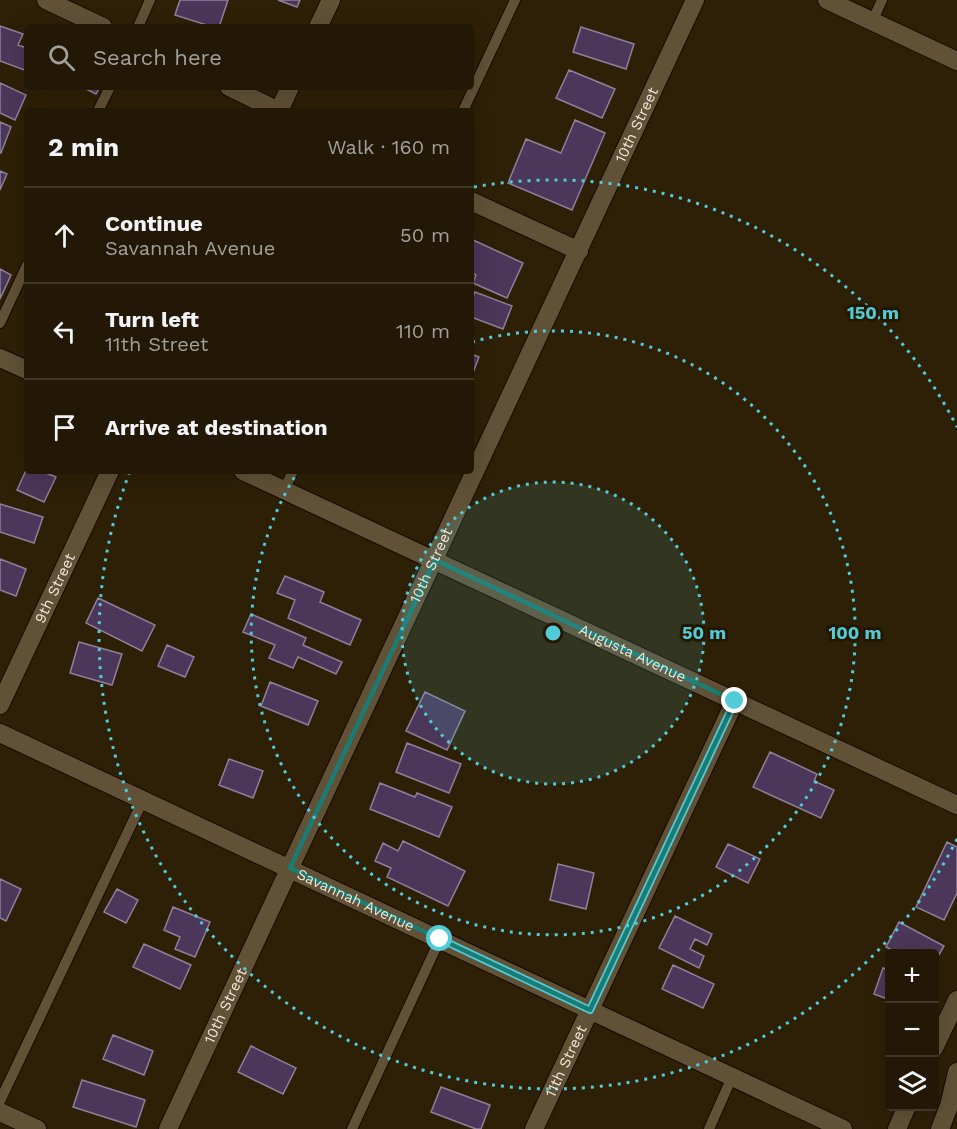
<!DOCTYPE html>
<meta charset="utf-8">
<style>
:root{--surface:#221805;--page:#2a210f;--text:#f1f3f6;--muted:#a2a09a;--line:#3f3727}
body{margin:0;font-family:"Work Sans",sans-serif;background:var(--page);color:var(--text)}
.controls{position:absolute;right:18px;bottom:18px;display:grid;overflow:hidden;border-radius:6px;box-shadow:0 6px 24px #0002}
.controls button{width:54px;height:54px;display:grid;place-items:center;padding:0;border:0;border-bottom:2px solid var(--line);background:var(--surface);color:var(--text);font:30px sans-serif}
.stop{position:absolute;width:18px;height:18px;margin:-14px;border:4px solid #52cbd8;border-radius:50%;background:#fff}
.stop.end{background:#52cbd8;border-color:#fff;box-shadow:0 2px 6px #0008}
.list{margin:0;padding:0;list-style:none}
h2{display:flex;justify-content:space-between;align-items:center;height:78px;margin:0;padding:0 24px;font-size:26px}
h2 small{font-size:20px;font-weight:400;color:var(--muted)}
.list li{display:grid;grid-template-columns:39px 1fr auto;gap:18px;align-items:center;box-sizing:border-box;height:96px;padding:0 24px;border-top:2px solid var(--line)}
.list b{display:block;font-size:22px;white-space:nowrap}
.list p{margin:0;font-size:20px;white-space:nowrap;color:var(--muted)}
.list em{font-size:20px;font-style:normal;color:var(--muted)}
.icon{flex:none;width:33px;height:33px;fill:none;stroke:currentColor;stroke-width:2;stroke-linecap:round;stroke-linejoin:round}
.map{position:relative;flex:none;width:957px;height:1129px;overflow:hidden}
.search{position:absolute;background:var(--surface);box-shadow:0 6px 24px #0002;left:24px;top:24px;width:450px;height:66px;display:flex;align-items:center;gap:15px;box-sizing:border-box;padding:0 21px;border-radius:6px;color:var(--muted);font-size:22px}
.panel{position:absolute;background:var(--surface);box-shadow:0 6px 24px #0002;left:24px;top:108px;width:450px;height:366px;border-radius:6px}
.map>svg:first-child{display:block}
</style>
<div class="map">
<svg width="957" height="1129" viewBox="0 0 957 1129">
<rect width="100%" height="100%" fill="#2e2007"/>
<!-- building -->
<path fill="#4b3759" stroke="#8f7f9a" stroke-width="1.5" d="M 180,0 L 228,0 L 219,27 L 213,27 L 175,15 Z
M 278,0 L 300,0 L 297,7 Z
M 0,26 L 23,34 L 18,45 L 27,48 L 27,71 L 0,61 Z
M 581,27 L 634,44 L 626,69 L 573,52 Z
M 569,70 L 615,89 L 602,118 L 556,98 Z
M 0,83 L 26,95 L 15,120 L 0,113 Z
M 82,87 L 100,87 L 96,94 Z
M 575,120 L 605,133 L 572,210 L 508,183 L 526,139 L 561,153 Z
M 0,122 L 11,127 L 1,153 L 0,153 Z
M 0,171 L 7,174 L 0,190 Z
M 471,239 L 523,263 L 507,298 L 473,283 L 476,275 L 471,273 Z
M 0,269 L 11,275 L 0,299 Z
M 475,292 L 512,306 L 503,329 L 471,317 L 471,301 Z
M 471,354 L 479,357 L 471,378 Z
M 27,468 L 27,471 L 41,471 L 56,477 L 44,502 L 17,490 Z
M 0,504 L 43,517 L 34,543 L 0,532 Z
M 0,559 L 26,569 L 16,596 L 0,590 Z
M 285,576 L 324,592 L 320,602 L 361,620 L 350,645 L 288,618 L 295,600 L 277,593 Z
M 98,598 L 155,625 L 142,651 L 86,623 Z
M 251,614 L 306,638 L 303,645 L 342,662 L 336,674 L 298,657 L 293,668 L 269,658 L 275,645 L 243,632 Z
M 79,642 L 122,654 L 112,685 L 70,673 Z
M 167,645 L 194,657 L 185,677 L 158,666 Z
M 270,682 L 318,701 L 308,725 L 261,706 Z
M 425,692 L 465,711 L 447,750 L 406,731 Z
M 407,743 L 461,764 L 449,793 L 396,772 Z
M 770,752 L 817,774 L 814,781 L 834,790 L 821,818 L 753,787 Z
M 229,759 L 263,771 L 253,798 L 219,785 Z
M 380,783 L 415,797 L 417,793 L 452,807 L 439,837 L 370,809 Z
M 403,841 L 465,871 L 448,906 L 387,877 L 391,868 L 375,861 L 383,843 L 398,851 Z
M 947,842 L 957,847 L 957,893 L 944,920 L 916,907 Z
M 728,844 L 760,859 L 748,883 L 716,867 Z
M 558,864 L 594,873 L 586,909 L 550,900 Z
M 0,879 L 21,889 L 6,921 L 0,918 Z
M 117,889 L 138,900 L 126,923 L 104,912 Z
M 173,907 L 210,922 L 195,957 L 175,949 L 180,937 L 164,930 Z
M 675,916 L 712,934 L 707,945 L 695,939 L 690,949 L 704,956 L 699,968 L 659,948 Z
M 899,922 L 944,946 L 934,963 L 934,954 L 899,954 L 886,947 Z
M 144,944 L 191,965 L 180,989 L 133,967 Z
M 673,965 L 714,984 L 703,1008 L 662,989 Z
M 883,968 L 890,970 L 890,1000 L 874,994 Z
M 113,1035 L 153,1051 L 144,1075 L 103,1059 Z
M 251,1046 L 296,1068 L 283,1094 L 238,1072 Z
M 82,1080 L 145,1100 L 136,1127 L 73,1107 Z
M 441,1087 L 490,1105 L 481,1129 L 476,1129 L 431,1112 Z"/>
<g fill="none" stroke-linecap="round" stroke-linejoin="round">
<!-- lane casing -->
<g stroke="#160900" stroke-width="12">
<path id="lane" d="M 872,22 L 882,0
M 138,27 L 150,0
M 98,111 L 110,87
M 463,111 L 515,0
M 0,323 L 27,265
M 284,490 L 293,471
M 0,1101 L 143,800
M 352,1129 L 440,939
M 709,1129 L 732,1077"/>
</g>
<!-- street casing -->
<g stroke="#160900" stroke-width="20">
<g id="street">
<path d="M 46,0 L 103,27"/>
<path d="M 827,0 L 957,61"/>
<path d="M 318,27 L 331,0"/>
<path d="M 229,87 L 279,111"/>
<path d="M 279,111 L 290,87"/>
<path d="M 471,201 L 579,251"/>
<path d="M 0,358 L 27,370"/>
<path id="s1" d="M 243,471 L 957,805"/>
<path id="s2" d="M 0,705 L 110,471"/>
<path d="M 0,1112 L 37,1129"/>
<path id="s3" d="M 168,1129 L 695,0"/>
<path id="s4" d="M 534,1129 L 735,701"/>
</g>
</g>
<!-- secondary casing -->
<g stroke="#160900" stroke-width="20">
<g id="secondary">
<path id="s5" d="M 0,733 L 843,1129"/>
<path d="M 934,1048 L 957,1000"/>
<path d="M 897,1129 L 907,1106"/>
<path d="M 940,1129 L 949,1106 L 957,1072"/>
</g>
</g>
<!-- lane -->
<use href="#lane" stroke="#605137" stroke-width="10"/>
<!-- street -->
<use href="#street" stroke="#605137" stroke-width="18"/>
<!-- secondary -->
<use href="#secondary" stroke="#605137" stroke-width="18"/>
</g>
<g fill="none" stroke-linecap="round" stroke-linejoin="round">
<!-- route -->
<path stroke="#52cbd8" stroke-width="8" d="M 440,939 L 590,1010 L 735,701"/>
</g>
<!-- marked area -->
<path fill="none" stroke="#1a7c73" stroke-width="4.5" stroke-linejoin="round" d="M 435,560 L 735,701 L 590,1010 L 290,868 Z"/>
<!-- distance rings -->
<circle cx="553" cy="633" r="151" fill="#52cbd8" fill-opacity=".12"/>
<g fill="none" stroke="#52cbd8" stroke-width="3" stroke-dasharray="3 6">
<circle cx="553" cy="633" r="151"/>
<path d="M472 342A302 302 0 1 1 297 473"/>
<path d="M957 839A453 453 0 0 1 129 474M474 187A453 453 0 0 1 957 427"/>
</g>
<g text-anchor="middle" dominant-baseline="central" stroke-width="6" stroke-linejoin="round" paint-order="stroke">
<!-- street labels -->
<g font-size="15" fill="#efe5d7" stroke="#241701">
<text stroke="none"><textPath href="#s3" startOffset="1108">10th Street</textPath></text>
<text stroke="none"><textPath href="#s3" startOffset="622">10th Street</textPath></text>
<text stroke="none"><textPath href="#s2" startOffset="129">9th Street</textPath></text>
<text stroke="none"><textPath href="#s1" startOffset="430">Augusta Avenue</textPath></text>
<text stroke="none"><textPath href="#s5" startOffset="393">Savannah Avenue</textPath></text>
<text stroke="none"><textPath href="#s3" startOffset="136">10th Street</textPath></text>
<text stroke="none"><textPath href="#s4" startOffset="75">11th Street</textPath></text>
</g>
</g>
<circle cx="553" cy="633" r="9" fill="#52cbd8" stroke="#241701" stroke-width="3"/>
<g font-size="18" text-anchor="middle" font-weight="bold" fill="#52cbd8" stroke="#241701" stroke-width="6" stroke-linejoin="round" paint-order="stroke">
<text x="873" y="319">150 m</text>
<text x="704" y="639">50 m</text>
<text x="855" y="639">100 m</text>
</g>
</svg>
<div class="controls">
<button>+</button>
<button>−</button>
<button><svg class="icon" aria-label="layers" viewBox="0 0 24 24"><path d="M12 4l9 5-9 5-9-5zM3 14l9 5 9-5"/></svg></button>
</div>
<div class="stop" style="left:440px;top:939px"></div>
<div class="stop end" style="left:735px;top:701px"></div>
<div class="search"><svg class="icon" aria-label="search" viewBox="0 0 24 24"><circle cx="10" cy="10" r="6"/><path d="M15 15l6 6"/></svg>Search here</div>
<section class="panel">
<h2>2 min<small>Walk · 160 m</small></h2>
<ul class="list">
<li><svg class="icon" aria-label="ahead" viewBox="0 0 24 24"><path d="M12 20V5M6 11l6-6 6 6"/></svg><div><b>Continue</b><p>Savannah Avenue</p></div><em>50 m</em></li>
<li><svg class="icon" aria-label="left" viewBox="0 0 24 24"><path d="M17 20v-9H6M10 6l-5 5 5 5"/></svg><div><b>Turn left</b><p>11th Street</p></div><em>110 m</em></li>
<li><svg class="icon" aria-label="arrive" viewBox="0 0 24 24"><path d="M6 21V4h12l-3 4 3 4H6"/></svg><div><b>Arrive at destination</b></div></li>
</ul>
</section>
</div>
